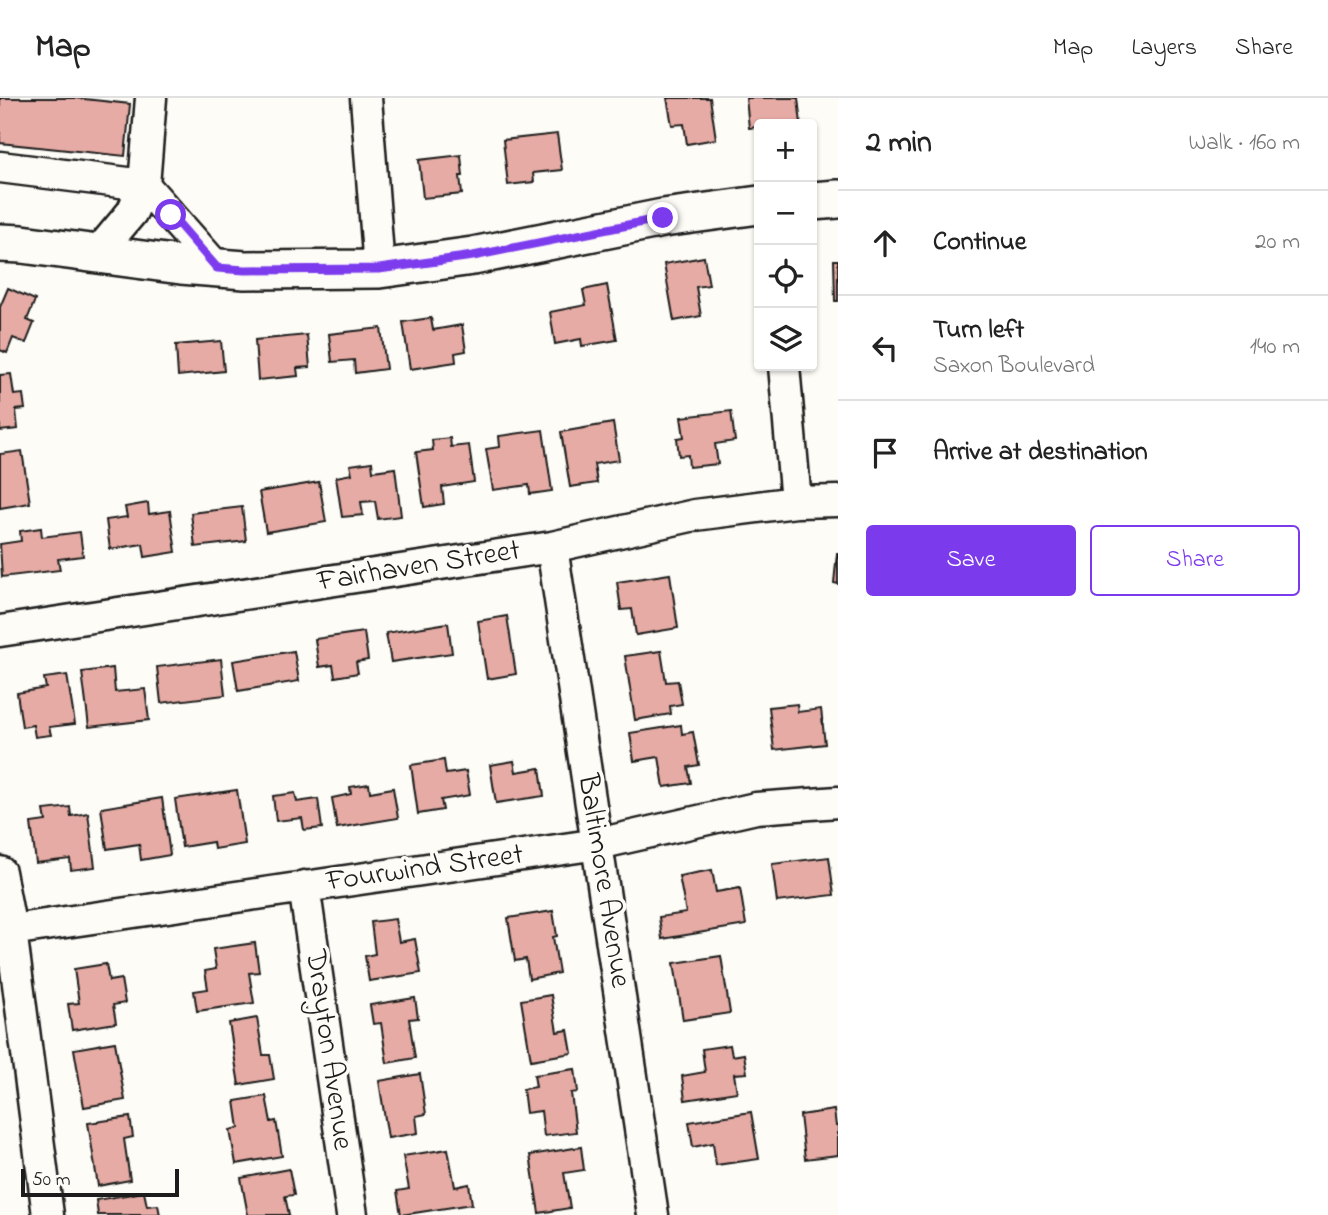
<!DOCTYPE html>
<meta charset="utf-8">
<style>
:root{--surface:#fff;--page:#f6f6f6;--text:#222;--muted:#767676;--line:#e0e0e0;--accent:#7c3aed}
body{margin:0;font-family:"Indie Flower",sans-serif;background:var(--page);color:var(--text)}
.controls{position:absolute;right:21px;top:21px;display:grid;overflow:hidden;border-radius:7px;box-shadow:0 2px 5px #0004}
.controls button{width:63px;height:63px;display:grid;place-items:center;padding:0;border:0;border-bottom:2px solid var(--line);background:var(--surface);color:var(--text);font:35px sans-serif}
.scale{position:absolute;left:21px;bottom:18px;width:158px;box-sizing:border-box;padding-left:7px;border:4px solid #1c1c1c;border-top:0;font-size:19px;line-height:24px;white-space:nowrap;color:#1c1c1c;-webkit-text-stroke:5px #fdfcf7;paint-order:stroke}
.stop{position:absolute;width:21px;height:21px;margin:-16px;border:5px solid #7c3aed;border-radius:50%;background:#fff}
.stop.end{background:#7c3aed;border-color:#fff;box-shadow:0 2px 7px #0008}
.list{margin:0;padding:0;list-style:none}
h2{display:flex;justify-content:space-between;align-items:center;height:91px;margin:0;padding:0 28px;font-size:30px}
h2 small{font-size:23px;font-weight:400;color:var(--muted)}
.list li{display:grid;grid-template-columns:46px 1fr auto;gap:21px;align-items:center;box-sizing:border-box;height:105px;padding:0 28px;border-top:2px solid var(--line)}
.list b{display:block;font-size:26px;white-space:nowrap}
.list p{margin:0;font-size:23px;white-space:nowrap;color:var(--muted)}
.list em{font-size:23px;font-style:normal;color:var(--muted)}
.actions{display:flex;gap:14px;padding:21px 28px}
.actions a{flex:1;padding:16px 0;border:2px solid var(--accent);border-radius:7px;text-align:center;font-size:24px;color:var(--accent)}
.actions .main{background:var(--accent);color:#fff}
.icon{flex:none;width:38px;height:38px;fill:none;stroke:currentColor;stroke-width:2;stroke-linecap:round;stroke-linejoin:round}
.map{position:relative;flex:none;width:838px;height:1117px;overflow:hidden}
header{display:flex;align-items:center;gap:42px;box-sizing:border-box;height:98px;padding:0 35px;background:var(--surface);border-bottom:2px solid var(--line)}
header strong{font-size:33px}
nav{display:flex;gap:38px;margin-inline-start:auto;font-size:24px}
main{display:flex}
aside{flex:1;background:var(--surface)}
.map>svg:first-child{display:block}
</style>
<header>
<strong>Map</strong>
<nav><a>Map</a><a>Layers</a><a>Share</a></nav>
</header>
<main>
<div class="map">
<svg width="838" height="1117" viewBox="0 0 838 1117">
<rect width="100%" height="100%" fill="#fdfcf7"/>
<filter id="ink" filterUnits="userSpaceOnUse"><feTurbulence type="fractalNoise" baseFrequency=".0143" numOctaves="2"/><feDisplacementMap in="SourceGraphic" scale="14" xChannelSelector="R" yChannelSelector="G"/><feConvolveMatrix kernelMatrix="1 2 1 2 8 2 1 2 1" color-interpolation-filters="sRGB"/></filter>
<g filter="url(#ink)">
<!-- building -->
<path fill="#e5aba4" stroke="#1c1c1c" stroke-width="2" d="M 0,0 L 75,0 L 130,6 L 125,58 L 0,45 Z
M 667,0 L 710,0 L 716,41 L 687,46 L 684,26 L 672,27 Z
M 746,0 L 798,0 L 801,26 L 759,26 L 759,29 L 749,30 Z
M 557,36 L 562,72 L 533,75 L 534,84 L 508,87 L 503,42 Z
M 461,57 L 463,78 L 460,78 L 462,96 L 423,100 L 419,62 Z
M 704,159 L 709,187 L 696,189 L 701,218 L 674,223 L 664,166 Z
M 834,162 L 838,162 L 838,203 L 835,203 Z
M 607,187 L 617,242 L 582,248 L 581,241 L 555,246 L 550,214 L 586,207 L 583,192 Z
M 8,190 L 35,202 L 27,222 L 34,225 L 26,245 L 13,240 L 7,255 L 0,252 L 0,209 Z
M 431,220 L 433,232 L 462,227 L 466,253 L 455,255 L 456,264 L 410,271 L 403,224 Z
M 381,230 L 386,271 L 355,275 L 354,262 L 332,264 L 329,236 Z
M 307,237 L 310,269 L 297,270 L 298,278 L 258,282 L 255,242 Z
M 221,243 L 224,273 L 178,278 L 176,247 Z
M 11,276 L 14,297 L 23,296 L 25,311 L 16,312 L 18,331 L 0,333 L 0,277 Z
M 731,313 L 735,343 L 715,346 L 718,366 L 689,369 L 688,357 L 679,358 L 677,340 L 684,339 L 681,319 Z
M 613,325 L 619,362 L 594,366 L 597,385 L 570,389 L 561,334 Z
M 543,332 L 552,393 L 530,396 L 529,387 L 493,392 L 486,351 L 500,349 L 499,338 Z
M 450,340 L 451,349 L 469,347 L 474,384 L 442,389 L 444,406 L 424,409 L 416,354 L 433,352 L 432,342 Z
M 22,353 L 30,405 L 0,410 L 0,356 Z
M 372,364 L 373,373 L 395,370 L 401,418 L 378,421 L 375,403 L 361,404 L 363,417 L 342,419 L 336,379 L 352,376 L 350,367 Z
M 319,384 L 326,424 L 266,434 L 259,394 Z
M 148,405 L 149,416 L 170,413 L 176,454 L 145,459 L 143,446 L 110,451 L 106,422 L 127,419 L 125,409 Z
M 242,409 L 246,443 L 195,449 L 191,415 Z
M 41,430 L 42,439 L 80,434 L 83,458 L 58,461 L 60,472 L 2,479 L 0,446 L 21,443 L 20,433 Z
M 837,455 L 838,455 L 838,486 L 834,485 Z
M 670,476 L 678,530 L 636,537 L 632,511 L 621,512 L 617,484 Z
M 507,518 L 516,576 L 487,581 L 478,523 Z
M 448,525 L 452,555 L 391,564 L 386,535 Z
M 364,534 L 368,562 L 356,564 L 358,575 L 335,579 L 333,567 L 319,569 L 315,541 Z
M 294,553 L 299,583 L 238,593 L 233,563 Z
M 661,553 L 666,584 L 678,583 L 682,606 L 670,608 L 671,616 L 635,622 L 625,558 Z
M 221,561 L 225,597 L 161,605 L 157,569 Z
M 113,570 L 115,594 L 145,591 L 149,622 L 89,629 L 82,574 Z
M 67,577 L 75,626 L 49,629 L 51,637 L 35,639 L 33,627 L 22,629 L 17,595 L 46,590 L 44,580 Z
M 797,606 L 798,614 L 821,611 L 825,646 L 774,652 L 769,609 Z
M 681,627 L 682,636 L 693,634 L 699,667 L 688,669 L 691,685 L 664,689 L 659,659 L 634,663 L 630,635 Z
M 444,662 L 446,676 L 466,673 L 470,697 L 441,702 L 443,712 L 418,716 L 411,667 Z
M 514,663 L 516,674 L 540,670 L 544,698 L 496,705 L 490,667 Z
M 369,686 L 370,694 L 393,690 L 398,720 L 337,730 L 332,700 L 351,696 L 350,689 Z
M 237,692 L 245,746 L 214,751 L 213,744 L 182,749 L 175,701 Z
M 295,695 L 297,704 L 318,701 L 322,730 L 304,732 L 302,720 L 276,723 L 273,698 Z
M 162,700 L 170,757 L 141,762 L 139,746 L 107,751 L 101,710 Z
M 70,709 L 71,718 L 88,715 L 95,769 L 71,772 L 70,761 L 36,765 L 31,725 L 46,723 L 44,712 Z
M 829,759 L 834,797 L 777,804 L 772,766 Z
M 712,772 L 716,794 L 740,790 L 746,827 L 662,841 L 659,819 L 686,815 L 679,778 Z
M 553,813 L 557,838 L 553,839 L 559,875 L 529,881 L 526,861 L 515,863 L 508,820 Z
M 395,821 L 399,844 L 415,841 L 421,875 L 369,883 L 365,858 L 375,856 L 371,824 Z
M 255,845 L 259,874 L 249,875 L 254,905 L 197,913 L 194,893 L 208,891 L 205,873 L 216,871 L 213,851 Z
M 721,858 L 730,915 L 683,922 L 674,865 Z
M 106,866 L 109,883 L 121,881 L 125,905 L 113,907 L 116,925 L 72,932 L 68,906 L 79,905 L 74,871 Z
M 551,897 L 557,934 L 568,932 L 572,955 L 531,962 L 521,902 Z
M 415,900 L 418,920 L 409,921 L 415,960 L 387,965 L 381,925 L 373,926 L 370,907 Z
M 257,920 L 263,957 L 270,957 L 274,981 L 239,987 L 229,925 Z
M 115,944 L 125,1002 L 84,1009 L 74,951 Z
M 730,947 L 732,958 L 744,956 L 747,975 L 734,976 L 737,994 L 685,1002 L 682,978 L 705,974 L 702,951 Z
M 575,971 L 578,994 L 571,995 L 576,1034 L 544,1038 L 541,1013 L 526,1015 L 523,991 L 536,989 L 534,977 Z
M 420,976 L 426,1016 L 416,1018 L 418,1035 L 388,1040 L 379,983 Z
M 266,998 L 271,1024 L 276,1023 L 282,1058 L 236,1066 L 230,1032 L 239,1030 L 235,1003 Z
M 834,1012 L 836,1028 L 838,1028 L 838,1057 L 805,1061 L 800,1017 Z
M 751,1014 L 759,1061 L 716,1067 L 713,1045 L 693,1049 L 689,1024 Z
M 130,1019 L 133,1039 L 124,1041 L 130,1082 L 98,1088 L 88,1025 Z
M 581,1049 L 584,1072 L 564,1075 L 570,1110 L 539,1115 L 530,1057 Z
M 448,1051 L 455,1089 L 469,1086 L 472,1106 L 401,1117 L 397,1093 L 409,1091 L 403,1058 Z
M 289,1071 L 294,1097 L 285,1098 L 289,1117 L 248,1117 L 241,1080 Z
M 144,1094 L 147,1108 L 158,1107 L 160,1117 L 98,1117 L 96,1102 Z"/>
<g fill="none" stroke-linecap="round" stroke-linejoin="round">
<!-- minor casing -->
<g stroke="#1c1c1c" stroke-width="35">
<path id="minor" d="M 366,0 L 379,171
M 0,69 L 144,87 L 151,0
M 97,156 L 132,114 L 144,87 L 217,170
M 784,268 L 796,404
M 552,449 L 653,1117
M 0,533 L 552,449 L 695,417 L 796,404 L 838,403
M 0,774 L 11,832 L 48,1117
M 304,788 L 352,1117
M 11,832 L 598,746 L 756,710 L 838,704"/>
</g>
<!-- major casing -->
<g stroke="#1c1c1c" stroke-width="42">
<path id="major" d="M 812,103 L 838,101
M 0,145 L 22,146 L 181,167 L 245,172 L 379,171 L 473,158 L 663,120 L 759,107"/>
</g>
<!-- minor -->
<use href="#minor" stroke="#fdfcf7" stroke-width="30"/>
<!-- major -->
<use href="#major" stroke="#fdfcf7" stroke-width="37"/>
</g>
</g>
<g fill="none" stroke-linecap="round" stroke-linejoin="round" filter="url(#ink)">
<!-- route -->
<path stroke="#7c3aed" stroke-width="9" d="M 171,117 L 217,170 L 245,172 L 379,171 L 473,158 L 663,120"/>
</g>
<g text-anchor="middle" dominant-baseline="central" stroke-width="7" stroke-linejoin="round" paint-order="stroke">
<!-- street labels -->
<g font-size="30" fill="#1c1c1c" stroke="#fdfcf7">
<text transform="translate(419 469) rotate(-9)">Fairhaven Street</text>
<text transform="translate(425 771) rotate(-8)">Fourwind Street</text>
<text transform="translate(603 783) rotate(81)">Baltimore Avenue</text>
<text transform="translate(328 952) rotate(82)">Drayton Avenue</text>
</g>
</g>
</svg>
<div class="controls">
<button>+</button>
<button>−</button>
<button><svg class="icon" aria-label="locate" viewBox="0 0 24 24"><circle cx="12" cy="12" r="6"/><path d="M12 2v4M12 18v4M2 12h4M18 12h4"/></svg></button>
<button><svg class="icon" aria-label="layers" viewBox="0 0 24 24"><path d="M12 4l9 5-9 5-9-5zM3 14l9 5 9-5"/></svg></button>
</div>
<div class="scale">50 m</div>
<div class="stop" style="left:171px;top:117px"></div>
<div class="stop end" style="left:663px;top:120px"></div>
</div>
<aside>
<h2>2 min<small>Walk · 160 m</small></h2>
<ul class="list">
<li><svg class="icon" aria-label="ahead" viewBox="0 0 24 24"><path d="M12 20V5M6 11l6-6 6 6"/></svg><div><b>Continue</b></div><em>20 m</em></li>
<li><svg class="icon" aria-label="left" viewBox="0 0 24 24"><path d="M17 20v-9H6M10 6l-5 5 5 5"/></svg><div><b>Turn left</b><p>Saxon Boulevard</p></div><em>140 m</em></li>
<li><svg class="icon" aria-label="arrive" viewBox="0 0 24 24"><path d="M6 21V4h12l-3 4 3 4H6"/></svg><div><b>Arrive at destination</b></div></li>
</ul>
<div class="actions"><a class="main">Save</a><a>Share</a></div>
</aside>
</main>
